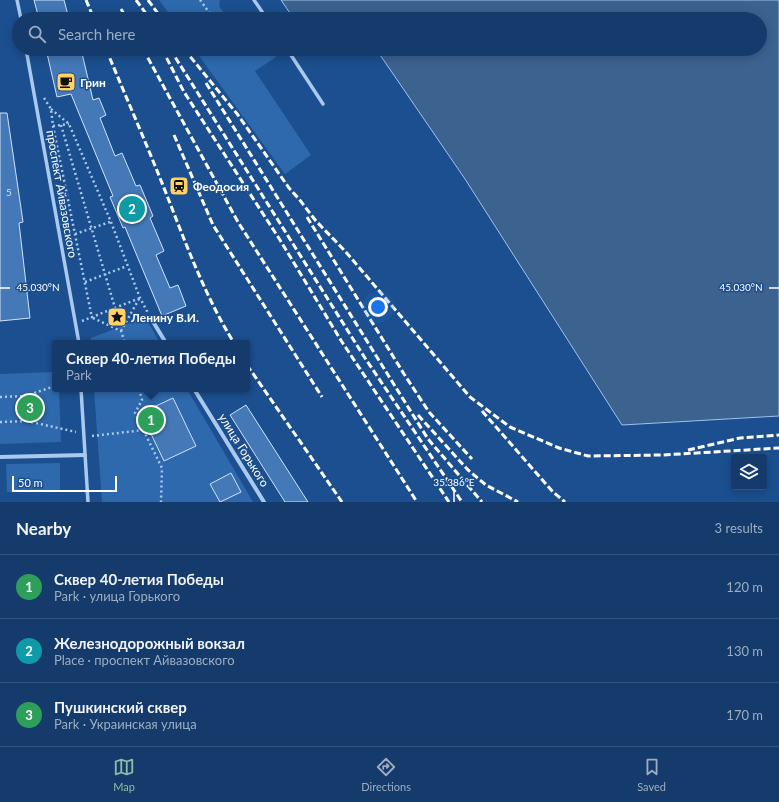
<!DOCTYPE html>
<meta charset="utf-8">
<style>
:root{--surface:#143b6b;--page:#214673;--text:#f1f3f6;--muted:#9dadc1;--line:#33557e;--accent:#8abfa5}
body{margin:0;font-family:Lato,sans-serif;background:var(--page);color:var(--text)}
.controls{position:absolute;right:12px;bottom:12px;display:grid;overflow:hidden;border-radius:4px;box-shadow:0 2px 10px #0003}
.controls button{width:36px;height:36px;display:grid;place-items:center;padding:0;border:0;border-bottom:1px solid var(--line);background:var(--surface);color:var(--text);font:20px sans-serif}
.scale{position:absolute;left:12px;bottom:10px;width:105px;box-sizing:border-box;padding-left:4px;border:2px solid #fff;border-top:0;font-size:11px;line-height:14px;white-space:nowrap;color:#fff;-webkit-text-stroke:3px #1b4f8f;paint-order:stroke}
.you{position:absolute;left:378px;top:307px;width:14px;height:14px;margin:-10px;border:3px solid #fff;border-radius:50%;background:#1a73e8;box-shadow:0 0 0 6px #1a73e833}
.badge{display:grid;place-items:center;width:26px;height:26px;border-radius:50%;background:var(--accent);color:#fff;font-size:13px;font-weight:700}
.pin{position:absolute;translate:-50% -50%;border:2px solid #fff;box-shadow:0 1px 4px #0006}
.popup{position:absolute;left:52px;top:340px;width:198px;height:52px;box-sizing:border-box;display:grid;place-content:center;border-radius:4px;background:var(--surface);filter:drop-shadow(0 1px 3px #0005);font-size:13px;white-space:nowrap;color:var(--muted)}
.popup b{font-size:15px;color:var(--text)}
.popup::after{content:'';position:absolute;left:50%;top:100%;margin-left:-8px;border:8px solid transparent;border-top-color:var(--surface)}
.list{margin:0;padding:0;list-style:none}
h2{display:flex;justify-content:space-between;align-items:center;height:52px;margin:0;padding:0 16px;font-size:17px}
h2 small{font-size:13px;font-weight:400;color:var(--muted)}
.list li{display:grid;grid-template-columns:26px 1fr auto;gap:12px;align-items:center;box-sizing:border-box;height:64px;padding:0 16px;border-top:1px solid var(--line)}
.list b{display:block;font-size:15px;white-space:nowrap}
.list p{margin:0;font-size:13px;white-space:nowrap;color:var(--muted)}
.list em{font-size:13px;font-style:normal;color:var(--muted)}
.icon{flex:none;width:22px;height:22px;fill:none;stroke:currentColor;stroke-width:2;stroke-linecap:round;stroke-linejoin:round}
.map{position:relative;flex:none;width:779px;height:502px;overflow:hidden}
.search{position:absolute;background:var(--surface);box-shadow:0 2px 10px #0003;left:12px;right:12px;top:12px;height:44px;display:flex;align-items:center;gap:10px;box-sizing:border-box;padding:0 14px;border-radius:22px;color:var(--muted);font-size:15px}
.sheet{height:244px;background:var(--surface)}
nav{display:flex;justify-content:space-around;align-items:center;box-sizing:border-box;height:56px;border-top:1px solid var(--line);background:var(--surface);font-size:11px;color:var(--muted)}
nav a{display:grid;justify-items:center;gap:2px}
nav .on{color:var(--accent)}
.map>svg:first-child{display:block}
</style>
<div class="map">
<svg width="779" height="502" viewBox="0 0 779 502">
<rect width="100%" height="100%" fill="#1b4f8f"/>
<!-- green -->
<path fill="#2e69ad" d="M 159,0 L 220,0 L 219,6 L 228,19 L 173,19 Z
M 194,49 L 270,49 L 276,57 L 255,71 L 311,155 L 285,174 Z
M 145,317 L 160,343 L 91,343 L 91,338 Z
M 55,372 L 55,389 L 59,389 L 61,442 L 0,444 L 0,374 Z
M 94,389 L 187,389 L 253,502 L 102,502 Z
M 60,463 L 60,491 L 7,492 L 6,464 Z"/>
<!-- water -->
<path fill="#3c6290" stroke="#9cc4f0" d="M 281,0 L 779,0 L 779,416 L 622,425 L 465,179 L 376,49 L 760,49 L 760,19 L 294,19 Z"/>
<!-- building -->
<path fill="#4478b7" stroke="#cfe3fa" d="M 34,0 L 64,0 L 69,19 L 39,19 Z
M 46,49 L 81,49 L 93,100 L 99,98 L 106,115 L 100,118 L 115,156 L 122,153 L 136,186 L 140,185 L 153,216 L 150,218 L 164,251 L 156,255 L 170,288 L 178,285 L 186,306 L 162,316 L 125,227 L 123,228 L 110,197 L 113,196 L 71,94 L 57,97 Z
M 0,113 L 7,113 L 23,222 L 19,223 L 30,318 L 0,321 Z
M 173,398 L 196,446 L 164,461 L 141,413 Z
M 246,405 L 308,502 L 285,502 L 230,415 Z
M 231,473 L 241,492 L 220,502 L 210,484 Z"/>
<g fill="none" stroke-linecap="round" stroke-linejoin="round">
<!-- path -->
<path stroke="#a9c9ee" stroke-width="2.5" stroke-dasharray="2 3" stroke-linecap="butt" d="M 200,0 L 214,19
M 44,98 L 51,109 L 53,126 L 92,318
M 51,109 L 69,124 L 111,222 L 140,298 L 148,313
M 61,125 L 115,308
M 53,126 L 69,124
M 75,234 L 110,222
M 85,282 L 127,266
M 93,318 L 121,331 L 125,343
M 82,321 L 140,298
M 121,331 L 139,299
M 55,386 L 26,396 L 27,421 L 76,432
M 139,389 L 142,400 L 135,413 L 162,468 L 161,502
M 0,397 L 26,396
M 0,422 L 27,421
M 92,436 L 144,430"/>
<!-- pedestrian -->
<path stroke="#a9c9ee" stroke-width="3.5" d="M 17,0 L 21,19
M 254,0 L 267,19
M 26,49 L 79,343
M 287,49 L 323,104
M 81,389 L 88,502"/>
<!-- minor -->
<path stroke="#a9c9ee" stroke-width="4" d="M 152,320 L 166,343
M 194,389 L 264,502
M 0,457 L 85,455"/>
<!-- rail -->
<path stroke="#fff" stroke-width="3" stroke-dasharray="7 3" stroke-linecap="butt" d="M 86,0 L 94,19
M 136,0 L 150,19
M 148,0 L 162,19
M 121,9 L 127,19
M 106,49 C 126,97 147,145 166,193 C 186,244 205,296 234,343
M 143,49 L 238,222 L 417,502
M 162,49 L 184,92 L 280,240 L 342,342 L 449,502
M 170,49 L 365,358 L 462,502
M 184,49 L 238,115 L 289,188 L 299,199 L 316,221 L 345,251 L 470,397 L 510,427 L 559,448 L 588,456 L 663,455 L 779,448
M 206,83 L 428,439 L 482,502
M 174,135 L 213,225 L 322,397
M 307,217 L 404,374 L 429,412 L 472,459
M 247,365 L 342,502
M 482,411 L 553,492 L 565,502
M 418,415 L 468,470 L 486,485 L 518,502
M 688,450 L 740,438 L 779,435"/>
</g>
<!-- ticks -->
<path fill="none" stroke="#fff" stroke-width="1.5" d="M 0,288 L 10,288M 769,288 L 779,288M 454,492 L 454,502"/>
<!-- icons -->
<defs>
<g id="cafe-square" transform="scale(1)"><rect x="-9" y="-9" width="18" height="18" rx="4" fill="#ffd166" stroke="#1b4f8f"/><path d="M-5.5-4.5H6V0H3Q3 3.5 0 3.5H-2.5Q-5.5 3.5-5.5 0ZM3-3.2v2h1.7v-2ZM-6 4.5H4V6H-6Z" fill="#111"/></g>
<g id="station-square" transform="scale(1)"><rect x="-9" y="-9" width="18" height="18" rx="4" fill="#ffd166" stroke="#1b4f8f"/><path d="M-3-6H3Q5-6 5-4V2Q5 4 3 4L4.5 6H3L1.5 4h-3L-3 6H-4.5L-3 4Q-5 4-5 2V-4Q-5-6-3-6ZM-3.5-4v3h7v-3ZM-3.5 1v1.5H-2V1ZM2 1v1.5H3.5V1Z" fill="#111"/></g>
<g id="sight-square" transform="scale(1)"><rect x="-9" y="-9" width="18" height="18" rx="4" fill="#ffd166" stroke="#1b4f8f"/><path d="M0-6L1.8-2.2L6-1.7L2.9 1.2L3.7 5.4L0 3.3L-3.7 5.4L-2.9 1.2L-6-1.7L-1.8-2.2Z" fill="#111"/></g>
</defs>
<g fill-rule="evenodd">
<use href="#cafe-square" x="66" y="82"/>
<use href="#station-square" x="179" y="186"/>
<use href="#sight-square" x="117" y="317"/>
</g>
<g text-anchor="middle" dominant-baseline="central" stroke-width="3" stroke-linejoin="round" paint-order="stroke">
<!-- number labels -->
<g font-size="10" fill="#d0dded">
<text x="9" y="192">5</text>
</g>
<!-- poi labels -->
<g font-size="12" font-weight="bold" fill="#fff" stroke="#1b4f8f" text-anchor="start">
<text x="80" y="82">Грин</text>
<text x="193" y="186">Феодосия</text>
<text x="131" y="317">Ленину В.И.</text>
</g>
<!-- street labels -->
<g font-size="12" fill="#fff" stroke="#1b4f8f">
<text transform="translate(62 194) rotate(80)">проспект Айвазовского</text>
<text transform="translate(244 450) rotate(58)">улица Горького</text>
</g>
</g>
<g font-size="10" text-anchor="middle" fill="#fff" stroke="#1b4f8f" stroke-width="3" stroke-linejoin="round" paint-order="stroke">
<text x="38" y="291">45.030°N</text>
<text x="741" y="291">45.030°N</text>
<text x="454" y="486">35.386°E</text>
</g>
</svg>
<div class="controls">
<button><svg class="icon" aria-label="layers" viewBox="0 0 24 24"><path d="M12 4l9 5-9 5-9-5zM3 14l9 5 9-5"/></svg></button>
</div>
<div class="scale">50 m</div>
<div class="you"></div>
<div class="pin badge" style="left:151px;top:420px;background:#2e9e5b">1</div>
<div class="popup"><b>Сквер 40-летия Победы</b>Park</div>
<div class="pin badge" style="left:132px;top:209px;background:#0f9aa8">2</div>
<div class="pin badge" style="left:30px;top:408px;background:#2e9e5b">3</div>
<div class="search"><svg class="icon" aria-label="search" viewBox="0 0 24 24"><circle cx="10" cy="10" r="6"/><path d="M15 15l6 6"/></svg>Search here</div>
</div>
<section class="sheet">
<h2>Nearby<small>3 results</small></h2>
<ul class="list">
<li><span class="badge" style="background:#2e9e5b">1</span><div><b>Сквер 40-летия Победы</b><p>Park · улица Горького</p></div><em>120 m</em></li>
<li><span class="badge" style="background:#0f9aa8">2</span><div><b>Железнодорожный вокзал</b><p>Place · проспект Айвазовского</p></div><em>130 m</em></li>
<li><span class="badge" style="background:#2e9e5b">3</span><div><b>Пушкинский сквер</b><p>Park · Украинская улица</p></div><em>170 m</em></li>
</ul>
</section>
<nav>
<a class="on"><svg class="icon" aria-label="map" viewBox="0 0 24 24"><path d="M3 6l6-2 6 2 6-2v14l-6 2-6-2-6 2zM9 4v14M15 6v14"/></svg>Map</a>
<a><svg class="icon" aria-label="directions" viewBox="0 0 24 24"><path d="M12 3l9 9-9 9-9-9zM9 14v-3h6M13 9l2 2-2 2"/></svg>Directions</a>
<a><svg class="icon" aria-label="saved" viewBox="0 0 24 24"><path d="M7 4h10v16l-5-4-5 4z"/></svg>Saved</a>
</nav>
